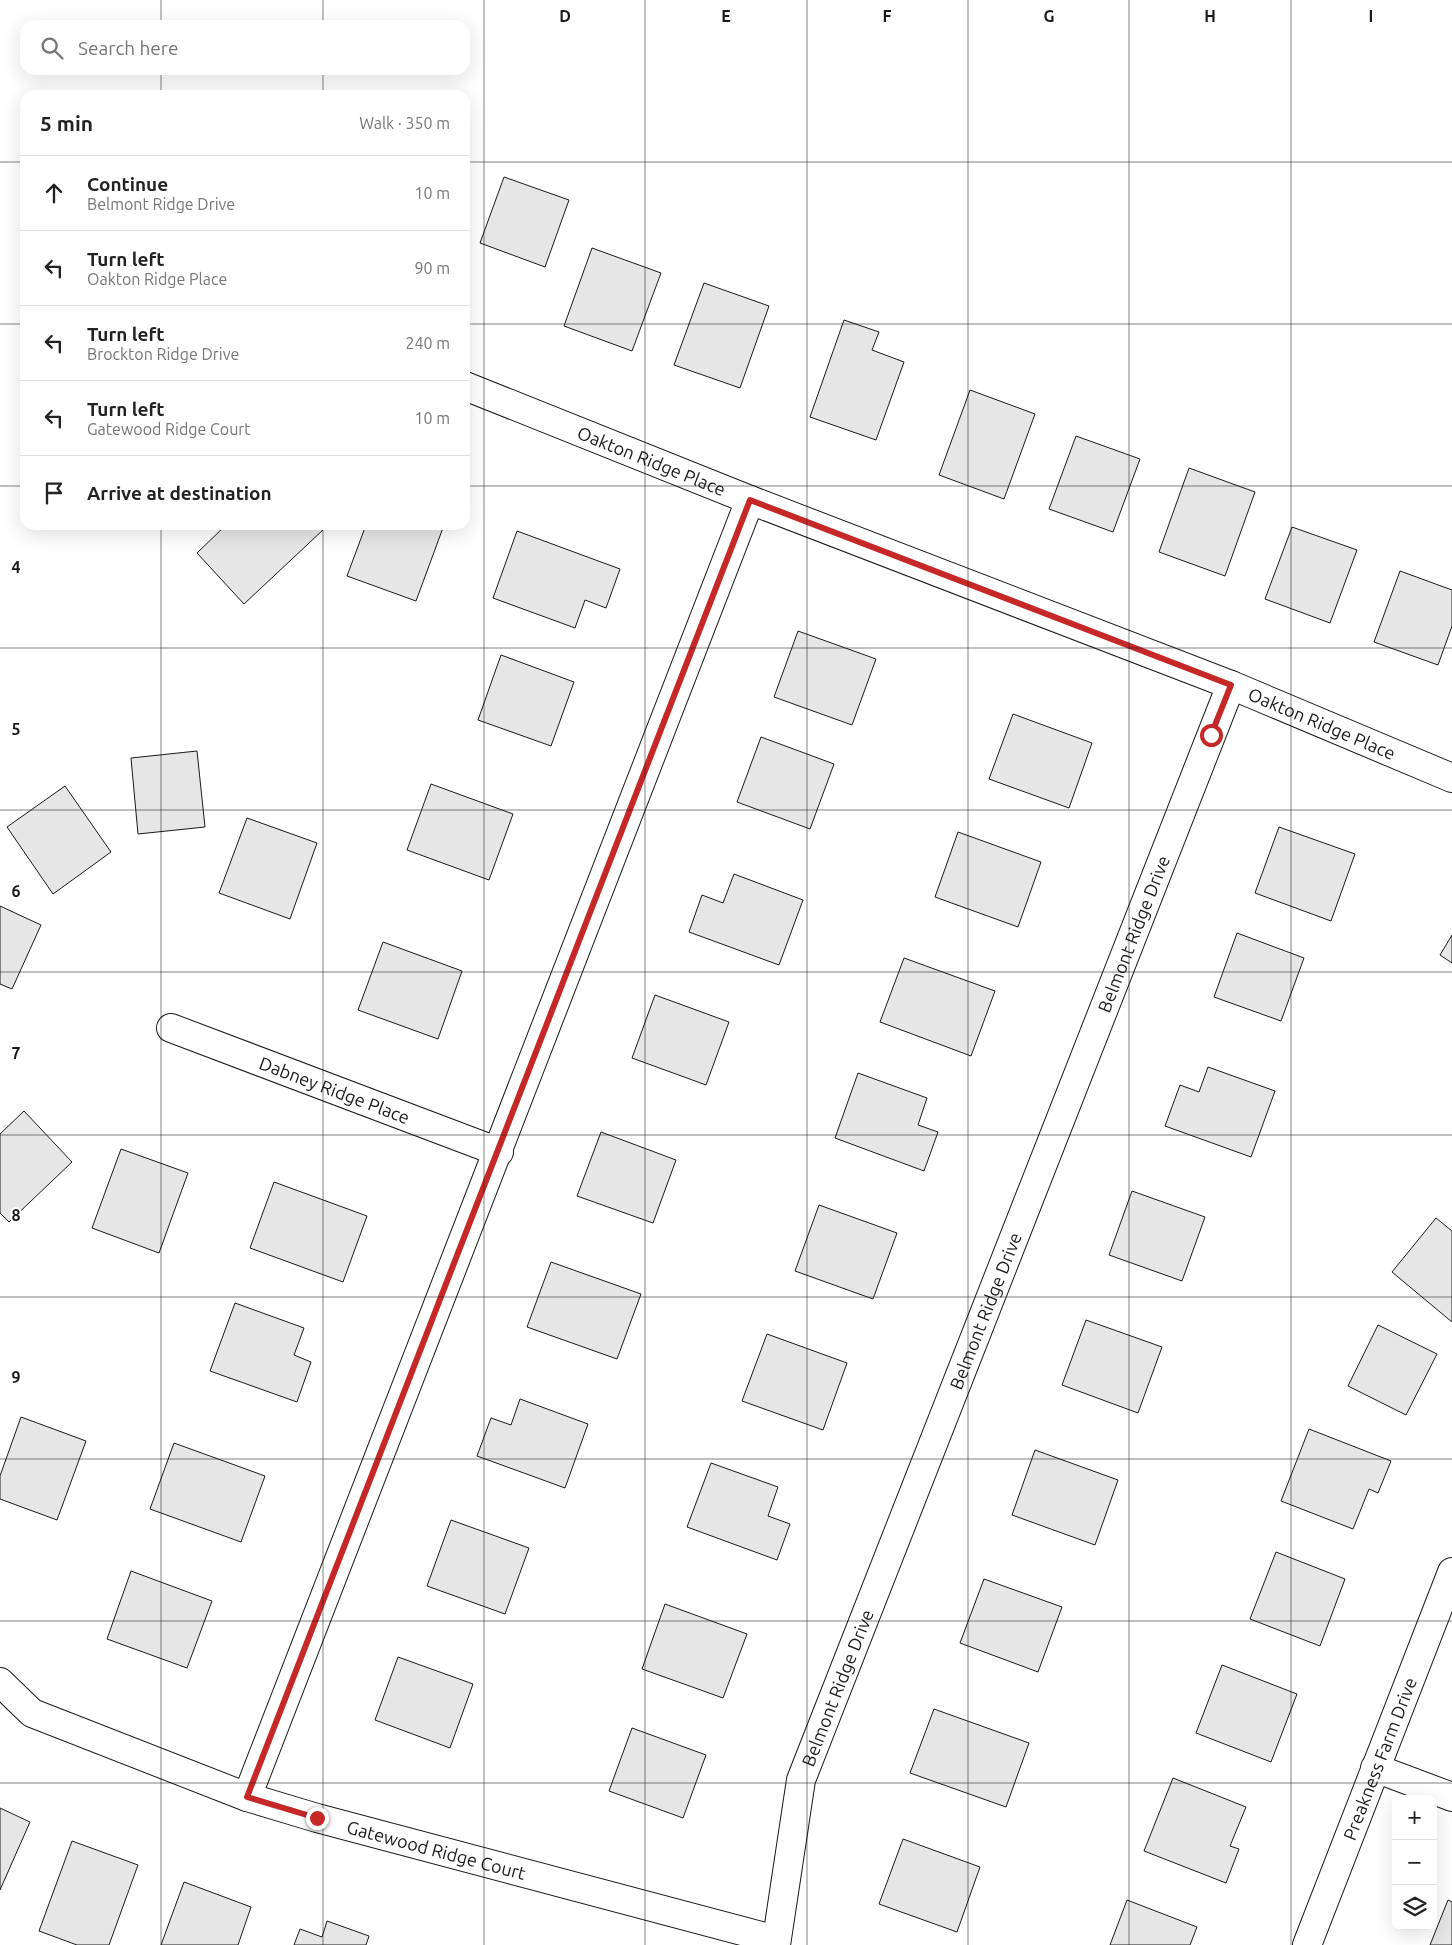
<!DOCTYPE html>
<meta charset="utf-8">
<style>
:root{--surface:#fff;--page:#f2f2f2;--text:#222;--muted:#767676;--line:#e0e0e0}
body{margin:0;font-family:Ubuntu,sans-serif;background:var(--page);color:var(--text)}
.controls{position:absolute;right:15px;bottom:15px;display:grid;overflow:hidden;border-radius:10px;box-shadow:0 5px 20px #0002}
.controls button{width:45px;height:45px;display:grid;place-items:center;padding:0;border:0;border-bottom:1px solid var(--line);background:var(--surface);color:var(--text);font:25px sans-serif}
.stop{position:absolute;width:15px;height:15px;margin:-11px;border:4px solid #c62828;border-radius:50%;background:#fff}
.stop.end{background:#c62828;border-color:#fff;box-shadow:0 1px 5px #0008}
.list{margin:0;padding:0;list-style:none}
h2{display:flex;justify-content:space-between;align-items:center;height:65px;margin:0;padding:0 20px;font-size:21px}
h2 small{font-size:16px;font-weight:400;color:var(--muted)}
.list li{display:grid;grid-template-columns:32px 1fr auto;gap:15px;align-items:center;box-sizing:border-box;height:75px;padding:0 20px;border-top:1px solid var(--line)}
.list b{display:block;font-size:19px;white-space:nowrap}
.list p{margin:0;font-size:16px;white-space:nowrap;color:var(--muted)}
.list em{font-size:16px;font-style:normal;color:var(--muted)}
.icon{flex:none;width:28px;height:28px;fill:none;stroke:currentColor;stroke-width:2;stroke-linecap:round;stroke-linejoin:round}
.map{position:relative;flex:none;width:1452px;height:1945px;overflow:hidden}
.search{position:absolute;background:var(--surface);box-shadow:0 5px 20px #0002;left:20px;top:20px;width:450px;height:55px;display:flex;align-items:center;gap:12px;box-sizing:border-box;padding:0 18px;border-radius:15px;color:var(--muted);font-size:19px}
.panel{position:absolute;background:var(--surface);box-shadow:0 5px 20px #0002;left:20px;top:90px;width:450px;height:440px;border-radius:15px}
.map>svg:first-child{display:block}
</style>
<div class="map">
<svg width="1452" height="1945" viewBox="0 0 1452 1945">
<rect width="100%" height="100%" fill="#fff"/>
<!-- building -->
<path fill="#e6e6e6" stroke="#1a1a1a" d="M 504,177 L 569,200 L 545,267 L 480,243 Z
M 592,248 L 661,273 L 632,351 L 564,326 Z
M 704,283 L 769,306 L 740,388 L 674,365 Z
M 844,320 L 879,332 L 872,350 L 904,362 L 876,440 L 810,417 Z
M 970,390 L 1035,414 L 1004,499 L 939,475 Z
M 1076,436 L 1140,459 L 1113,532 L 1049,509 Z
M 1189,468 L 1255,492 L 1225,576 L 1159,552 Z
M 226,525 L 320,525 L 324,529 L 244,604 L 197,553 Z
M 366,525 L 444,525 L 416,601 L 347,576 Z
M 1292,527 L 1357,550 L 1330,623 L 1265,599 Z
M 517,531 L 620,569 L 606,608 L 585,600 L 575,628 L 493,598 Z
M 1400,571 L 1452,590 L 1452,626 L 1438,665 L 1374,642 Z
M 798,631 L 876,659 L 852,725 L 774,697 Z
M 501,655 L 574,682 L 551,746 L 478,720 Z
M 1013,714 L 1092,743 L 1069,808 L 989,779 Z
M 761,737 L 834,764 L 810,829 L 737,802 Z
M 197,751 L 205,827 L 138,834 L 131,758 Z
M 431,784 L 513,814 L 489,880 L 407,850 Z
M 65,786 L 111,852 L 53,894 L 7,827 Z
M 247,818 L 317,843 L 290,919 L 219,893 Z
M 1279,827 L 1355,854 L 1331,921 L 1255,893 Z
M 958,832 L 1041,862 L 1018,927 L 935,897 Z
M 734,874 L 803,900 L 779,965 L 689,932 L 702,895 L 723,903 Z
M 0,906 L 41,925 L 12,989 L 0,984 Z
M 1237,933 L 1304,958 L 1281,1021 L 1214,997 Z
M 1452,935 L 1452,963 L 1440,955 Z
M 383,942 L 462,971 L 438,1039 L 358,1010 Z
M 904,958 L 995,991 L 971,1056 L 880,1022 Z
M 655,995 L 729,1022 L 706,1085 L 632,1058 Z
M 1208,1067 L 1275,1091 L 1251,1157 L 1165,1126 L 1180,1085 L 1199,1092 Z
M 858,1073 L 927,1098 L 918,1125 L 938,1132 L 924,1171 L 835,1138 Z
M 24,1111 L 72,1162 L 9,1222 L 0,1213 L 0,1134 Z
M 601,1132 L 676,1160 L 653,1223 L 577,1196 Z
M 121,1149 L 188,1173 L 159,1253 L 92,1228 Z
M 274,1182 L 367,1216 L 343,1282 L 250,1248 Z
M 1132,1191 L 1205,1217 L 1182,1281 L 1109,1255 Z
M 819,1205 L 897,1233 L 873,1299 L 795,1271 Z
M 1436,1218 L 1452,1231 L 1452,1322 L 1392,1272 Z
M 551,1262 L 641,1294 L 617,1359 L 527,1327 Z
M 235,1303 L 304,1328 L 294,1355 L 311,1362 L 297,1402 L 210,1371 Z
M 1086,1320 L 1162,1347 L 1138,1413 L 1062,1385 Z
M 1378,1325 L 1437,1354 L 1406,1415 L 1348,1386 Z
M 767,1334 L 847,1363 L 823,1430 L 742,1401 Z
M 520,1399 L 588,1424 L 565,1488 L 477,1456 L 491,1418 L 511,1425 Z
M 21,1417 L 86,1441 L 57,1520 L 0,1499 L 0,1476 Z
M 1309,1429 L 1391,1461 L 1378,1493 L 1369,1489 L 1353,1529 L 1281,1501 Z
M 174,1443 L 265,1476 L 241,1542 L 150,1509 Z
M 1035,1450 L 1118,1480 L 1095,1545 L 1012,1515 Z
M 711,1463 L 778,1487 L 768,1516 L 790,1524 L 777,1560 L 687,1527 Z
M 451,1520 L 529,1548 L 505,1614 L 427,1586 Z
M 1276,1552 L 1345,1579 L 1320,1646 L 1250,1619 Z
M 131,1571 L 212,1601 L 187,1668 L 107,1639 Z
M 984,1579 L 1062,1607 L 1038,1672 L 960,1643 Z
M 665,1604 L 747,1634 L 723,1698 L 642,1669 Z
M 398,1657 L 473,1684 L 450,1748 L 375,1720 Z
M 1222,1665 L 1297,1694 L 1271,1762 L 1196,1733 Z
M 934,1709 L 1029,1743 L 1006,1807 L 910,1773 Z
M 632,1728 L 706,1755 L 683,1818 L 609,1791 Z
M 1173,1778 L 1246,1807 L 1230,1846 L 1239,1849 L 1226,1883 L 1144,1851 Z
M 0,1808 L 30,1822 L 0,1890 Z
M 903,1839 L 980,1867 L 957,1932 L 879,1904 Z
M 72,1841 L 138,1865 L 109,1945 L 77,1945 L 39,1931 Z
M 184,1882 L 251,1907 L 238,1945 L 161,1945 Z
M 1127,1900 L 1197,1927 L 1190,1945 L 1110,1945 Z
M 1448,1900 L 1452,1902 L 1452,1945 L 1430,1945 Z
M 327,1921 L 369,1936 L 366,1945 L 294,1945 L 300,1929 L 322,1937 Z"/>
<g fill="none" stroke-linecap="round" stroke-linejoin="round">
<!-- street casing -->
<g stroke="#1a1a1a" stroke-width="30">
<g id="street">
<path id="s1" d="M 465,386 L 750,500 L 1231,685 L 1452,778"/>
<path id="s2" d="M 171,1028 L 499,1152"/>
<path id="s3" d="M 0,1682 L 32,1713 L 247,1797 L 317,1818 L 776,1940"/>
<path d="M 1375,1768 L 1452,1797"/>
<path d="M 247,1797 L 750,500"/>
<path id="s4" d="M 776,1945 L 801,1780 L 1231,685"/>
<path id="s5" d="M 1307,1945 L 1452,1572"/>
</g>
</g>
<!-- street -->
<use href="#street" stroke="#fff" stroke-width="28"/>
</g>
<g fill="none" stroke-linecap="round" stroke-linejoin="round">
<!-- route -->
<path stroke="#c62828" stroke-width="6" d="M 317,1818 L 247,1797 L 750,500 L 1231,685 L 1211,735"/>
</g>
<!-- grid -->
<path fill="none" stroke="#1a1a1a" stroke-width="1" stroke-opacity="0.55" d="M 161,0 L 161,25M 323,0 L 323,25M 484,0 L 484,1945M 645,0 L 645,1945M 807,0 L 807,1945M 968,0 L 968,1945M 1129,0 L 1129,1945M 1291,0 L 1291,1945M 161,70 L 161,95M 323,70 L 323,95M 0,162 L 25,162M 465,162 L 1452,162M 0,324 L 25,324M 465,324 L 1452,324M 0,486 L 25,486M 465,486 L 1452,486M 161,525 L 161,1945M 323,525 L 323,1945M 0,648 L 1452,648M 0,810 L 1452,810M 0,972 L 1452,972M 0,1135 L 1452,1135M 0,1297 L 1452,1297M 0,1459 L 1452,1459M 0,1621 L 1452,1621M 0,1783 L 1452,1783"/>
<g text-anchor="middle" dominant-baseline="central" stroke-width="4" stroke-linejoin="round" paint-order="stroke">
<!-- street labels -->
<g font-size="18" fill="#1a1a1a" stroke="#fff">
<text stroke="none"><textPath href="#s1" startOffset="201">Oakton Ridge Place</textPath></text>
<text stroke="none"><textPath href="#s1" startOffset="921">Oakton Ridge Place</textPath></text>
<text stroke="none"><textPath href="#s4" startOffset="1076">Belmont Ridge Drive</textPath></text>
<text stroke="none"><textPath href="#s2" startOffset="175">Dabney Ridge Place</textPath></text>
<text stroke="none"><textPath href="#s4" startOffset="671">Belmont Ridge Drive</textPath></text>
<text stroke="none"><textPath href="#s4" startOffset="266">Belmont Ridge Drive</textPath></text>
<text stroke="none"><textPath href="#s5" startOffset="200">Preakness Farm Drive</textPath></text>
<text stroke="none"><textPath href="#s3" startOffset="472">Gatewood Ridge Court</textPath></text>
</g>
</g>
<g font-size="16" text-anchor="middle" font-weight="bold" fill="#1a1a1a" stroke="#fff" stroke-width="4" stroke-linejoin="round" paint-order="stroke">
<text x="565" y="22">D</text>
<text x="726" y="22">E</text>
<text x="887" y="22">F</text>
<text x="1049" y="22">G</text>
<text x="1210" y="22">H</text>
<text x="1371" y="22">I</text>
<text x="16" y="573">4</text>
<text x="16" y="735">5</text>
<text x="16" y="897">6</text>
<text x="16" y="1059">7</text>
<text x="16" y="1221">8</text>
<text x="16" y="1383">9</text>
</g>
</svg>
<div class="controls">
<button>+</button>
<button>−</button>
<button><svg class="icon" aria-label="layers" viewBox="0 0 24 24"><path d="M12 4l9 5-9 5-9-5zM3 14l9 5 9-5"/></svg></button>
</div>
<div class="stop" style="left:1211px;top:735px"></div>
<div class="stop end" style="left:317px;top:1818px"></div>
<div class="search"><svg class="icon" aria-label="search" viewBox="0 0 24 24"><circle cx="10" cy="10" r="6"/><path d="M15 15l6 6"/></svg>Search here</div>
<section class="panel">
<h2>5 min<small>Walk · 350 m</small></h2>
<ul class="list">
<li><svg class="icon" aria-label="ahead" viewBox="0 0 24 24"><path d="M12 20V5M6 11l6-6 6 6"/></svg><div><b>Continue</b><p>Belmont Ridge Drive</p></div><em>10 m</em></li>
<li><svg class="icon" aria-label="left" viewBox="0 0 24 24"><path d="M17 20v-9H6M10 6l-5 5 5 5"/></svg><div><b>Turn left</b><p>Oakton Ridge Place</p></div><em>90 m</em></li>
<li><svg class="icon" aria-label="left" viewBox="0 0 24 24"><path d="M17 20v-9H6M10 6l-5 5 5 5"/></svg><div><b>Turn left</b><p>Brockton Ridge Drive</p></div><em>240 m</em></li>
<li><svg class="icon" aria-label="left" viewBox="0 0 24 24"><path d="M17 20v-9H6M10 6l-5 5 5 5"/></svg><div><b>Turn left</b><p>Gatewood Ridge Court</p></div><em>10 m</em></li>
<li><svg class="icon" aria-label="arrive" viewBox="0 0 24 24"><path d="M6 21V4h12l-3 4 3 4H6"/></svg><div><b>Arrive at destination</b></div></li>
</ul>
</section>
</div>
